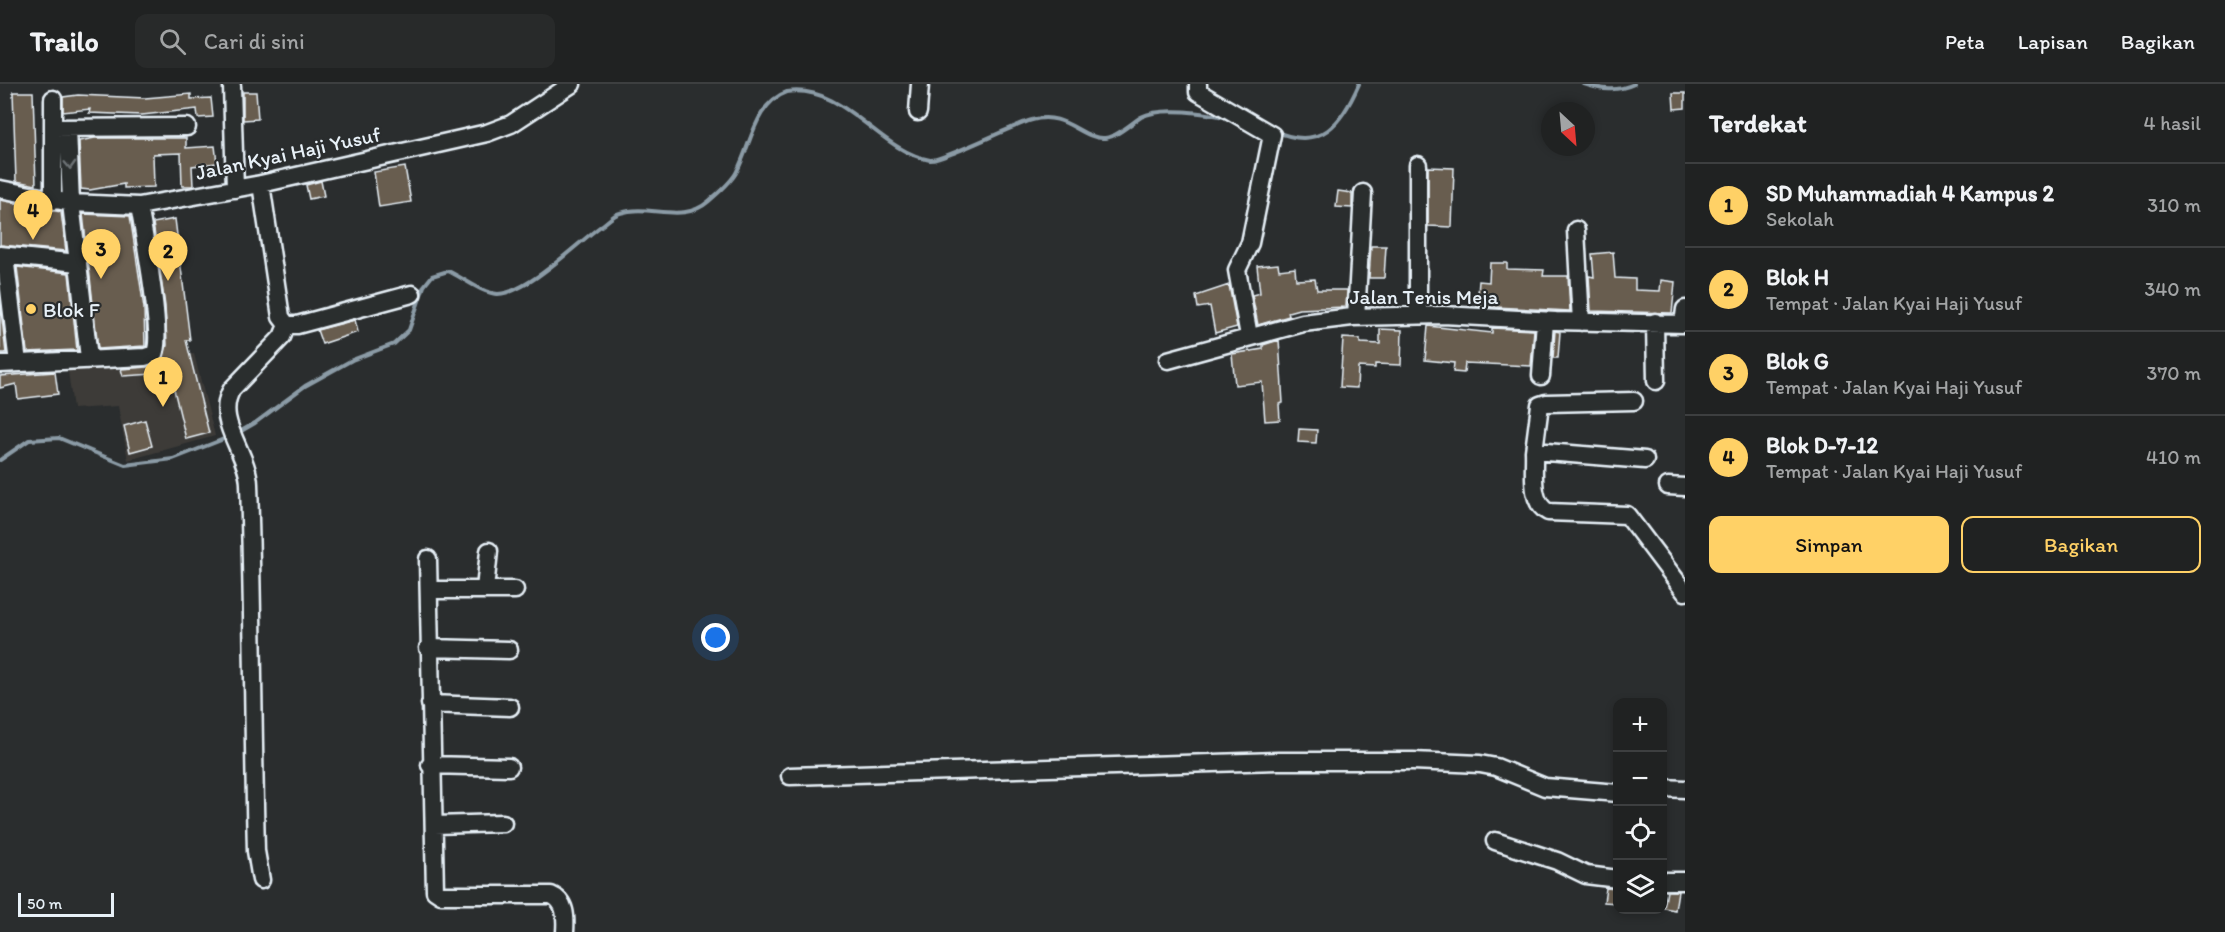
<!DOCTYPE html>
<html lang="id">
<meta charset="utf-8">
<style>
:root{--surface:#202222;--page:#282a2a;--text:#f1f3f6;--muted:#a2a4a5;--line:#3d3f40;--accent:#ffd166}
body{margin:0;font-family:Itim,sans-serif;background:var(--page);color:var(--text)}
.controls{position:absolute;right:18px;bottom:18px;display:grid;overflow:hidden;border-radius:12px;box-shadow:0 3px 9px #0003}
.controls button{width:54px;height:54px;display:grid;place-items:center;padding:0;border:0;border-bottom:2px solid var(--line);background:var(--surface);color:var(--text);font:30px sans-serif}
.compass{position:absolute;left:1541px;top:18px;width:54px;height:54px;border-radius:50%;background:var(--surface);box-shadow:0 3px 9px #0003;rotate:154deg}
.scale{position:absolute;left:18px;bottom:15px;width:96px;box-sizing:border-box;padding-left:6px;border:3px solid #e8f1f8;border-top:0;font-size:16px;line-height:21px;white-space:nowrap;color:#e8f1f8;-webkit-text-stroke:4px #2a2d2e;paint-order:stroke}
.you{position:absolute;left:716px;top:554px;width:21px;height:21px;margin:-15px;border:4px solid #fff;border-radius:50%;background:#1a73e8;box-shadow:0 0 0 9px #1a73e833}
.badge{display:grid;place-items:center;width:39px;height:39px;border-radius:50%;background:var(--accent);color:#111;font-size:20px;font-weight:700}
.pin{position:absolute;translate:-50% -50px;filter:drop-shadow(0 2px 3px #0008)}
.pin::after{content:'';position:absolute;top:32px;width:21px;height:18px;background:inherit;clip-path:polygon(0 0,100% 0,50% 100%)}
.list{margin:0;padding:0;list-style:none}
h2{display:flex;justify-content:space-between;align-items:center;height:78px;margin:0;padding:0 24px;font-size:26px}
h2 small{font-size:20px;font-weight:400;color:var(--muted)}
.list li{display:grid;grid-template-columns:39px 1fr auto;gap:18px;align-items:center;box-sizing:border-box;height:84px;padding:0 24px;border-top:2px solid var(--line)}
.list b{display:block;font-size:22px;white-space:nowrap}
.list p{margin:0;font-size:20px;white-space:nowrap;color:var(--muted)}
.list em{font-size:20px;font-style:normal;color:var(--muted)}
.actions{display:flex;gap:12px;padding:18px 24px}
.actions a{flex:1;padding:14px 0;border:2px solid var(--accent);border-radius:12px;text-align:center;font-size:21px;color:var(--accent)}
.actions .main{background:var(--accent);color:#111}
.icon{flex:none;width:33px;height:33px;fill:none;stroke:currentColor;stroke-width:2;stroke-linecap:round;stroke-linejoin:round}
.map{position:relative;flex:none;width:1685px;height:848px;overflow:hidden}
header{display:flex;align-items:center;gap:36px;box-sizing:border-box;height:84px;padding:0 30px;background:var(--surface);border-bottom:2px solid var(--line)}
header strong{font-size:28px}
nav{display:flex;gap:33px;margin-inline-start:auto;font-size:21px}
.search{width:420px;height:54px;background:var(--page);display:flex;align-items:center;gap:15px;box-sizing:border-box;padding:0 21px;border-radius:12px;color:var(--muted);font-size:22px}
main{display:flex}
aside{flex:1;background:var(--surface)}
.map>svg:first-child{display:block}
</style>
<header>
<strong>Trailo</strong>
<div class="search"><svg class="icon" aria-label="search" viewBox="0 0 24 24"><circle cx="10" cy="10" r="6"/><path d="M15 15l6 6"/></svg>Cari di sini</div>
<nav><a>Peta</a><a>Lapisan</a><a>Bagikan</a></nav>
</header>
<main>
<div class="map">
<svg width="1685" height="848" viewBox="0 0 1685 848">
<rect width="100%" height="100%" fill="#2a2d2e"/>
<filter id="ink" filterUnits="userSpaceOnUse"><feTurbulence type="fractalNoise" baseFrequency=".0167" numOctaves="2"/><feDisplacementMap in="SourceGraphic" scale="12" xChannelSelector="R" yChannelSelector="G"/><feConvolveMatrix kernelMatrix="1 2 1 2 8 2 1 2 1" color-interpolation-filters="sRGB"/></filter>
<g filter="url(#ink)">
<!-- built -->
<path fill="#3d3b38" d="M 194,270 L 215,352 L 128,376 L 118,322 L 73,325 L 67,279 Z"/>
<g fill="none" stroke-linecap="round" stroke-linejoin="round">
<!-- stream -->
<path stroke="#8b9ba6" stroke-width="4" d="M 1584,0 C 1602,6 1617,8 1634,0
M 1275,47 C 1321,68 1342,39 1359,0
M 236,350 L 255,339 L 305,302 L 352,276 L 394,260 L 409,246 L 424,202 L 432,192 L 448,187 C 462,193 483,210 498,210 C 528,209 576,160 601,142 C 607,138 613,131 620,129 C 650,119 682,141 709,117 C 718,109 732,98 737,87 C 751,61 755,19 787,8 C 845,0 878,67 930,76 C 940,78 1013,41 1032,36 C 1065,26 1082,56 1105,54 C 1118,52 1130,40 1141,33 C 1161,22 1207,29 1228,34
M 0,376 L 29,356 L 59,354 L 125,381 L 173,375 L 229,353"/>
</g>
<!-- building -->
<path fill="#685d50" stroke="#e8f1f8" stroke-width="1.5" d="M 13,8 L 33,8 L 36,101 L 16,97 Z
M 243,8 L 256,8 L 258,35 L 243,36 Z
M 1673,9 L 1685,9 L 1685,24 L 1674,25 Z
M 191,10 L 191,15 L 211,14 L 213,33 L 198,34 L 197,25 L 142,31 L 89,29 L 90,25 L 63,28 L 63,13 L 78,11 L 145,14 Z
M 95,54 L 186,54 L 186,64 L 215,62 L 217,79 L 192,82 L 193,102 L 182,102 L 181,69 L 153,70 L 154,103 L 124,104 L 124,100 L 90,106 L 81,105 L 79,57 Z
M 405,83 L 411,118 L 379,123 L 374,88 Z
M 1428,83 L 1454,84 L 1452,143 L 1428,142 Z
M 321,97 L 324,112 L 309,115 L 306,101 Z
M 1338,107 L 1352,109 L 1352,124 L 1336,123 Z
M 0,116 L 61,128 L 66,167 L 0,161 Z
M 83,130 L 130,132 L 144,224 L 145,262 L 98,265 Z
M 175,135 L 190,256 L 186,256 L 209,349 L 186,355 L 170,289 L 123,292 L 121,285 L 148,283 L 161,278 L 164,273 L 167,261 L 165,222 L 153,139 Z
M 1371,162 L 1386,162 L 1384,194 L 1369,194 Z
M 1613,168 L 1615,194 L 1635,195 L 1635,206 L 1660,207 L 1661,196 L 1675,198 L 1672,229 L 1591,227 L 1589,192 L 1594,193 L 1592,170 Z
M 1490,179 L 1507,179 L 1507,185 L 1544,186 L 1543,192 L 1568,192 L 1570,227 L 1477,222 L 1479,197 L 1489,198 Z
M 1278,180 L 1279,186 L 1295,184 L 1296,196 L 1315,195 L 1317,206 L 1347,206 L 1346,223 L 1299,225 L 1288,228 L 1289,232 L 1258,241 L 1252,211 L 1260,209 L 1257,182 Z
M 17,183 L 69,189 L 77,266 L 27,268 Z
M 1229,201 L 1237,243 L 1215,249 L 1210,222 L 1198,224 L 1196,212 Z
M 0,218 L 6,269 L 0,269 Z
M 355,236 L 358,248 L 322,260 L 317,246 Z
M 1428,242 L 1492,249 L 1492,244 L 1534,246 L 1531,282 L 1465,279 L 1464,289 L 1453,288 L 1454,279 L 1425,276 Z
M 1380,245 L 1402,246 L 1401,281 L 1375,280 L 1375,284 L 1358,283 L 1357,304 L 1340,303 L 1343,254 L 1360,255 L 1360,259 L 1380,260 Z
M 1555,247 L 1560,248 L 1558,274 L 1553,274 Z
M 1279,256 L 1283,319 L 1279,320 L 1280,336 L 1265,337 L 1262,298 L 1235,301 L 1232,270 L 1263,265 L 1263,261 Z
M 55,288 L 58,310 L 18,315 L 16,300 L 0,304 L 0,292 Z
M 145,336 L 152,362 L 130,368 L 124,342 Z
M 1299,345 L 1317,346 L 1316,359 L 1298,358 Z
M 1606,804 L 1617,805 L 1617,819 L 1604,818 Z
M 1667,807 L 1678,807 L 1675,826 L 1664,824 Z"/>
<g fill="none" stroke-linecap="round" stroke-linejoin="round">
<!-- minor casing -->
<g stroke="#e8f1f8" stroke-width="21">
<path id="minor" d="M 1198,0 L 1198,8 L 1272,51 L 1250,159 L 1237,186 L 1249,252
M 232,2 L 235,105
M 53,15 L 53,117
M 918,28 L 920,0
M 53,44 L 187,43
M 68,44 L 71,119 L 89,274
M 261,100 L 281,233 L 287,241 L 297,241 L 412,210
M 0,105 L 71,119 L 139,122 L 261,100 L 487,49 L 511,40 L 572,0
M 1576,146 L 1581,238
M 0,171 L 78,179
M 5,172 L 18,279
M 1418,231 L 1418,81
M 1356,233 L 1363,109
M 1655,238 L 1656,297
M 1683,240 L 1685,225
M 1168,276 L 1303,239 L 1352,233 L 1443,231 L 1556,237 L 1685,240
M 0,280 L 145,273 L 154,270 C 164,256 143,145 139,122
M 1541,292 L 1545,237
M 1534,367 L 1540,321 L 1546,319 L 1634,317
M 1645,376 L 1534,367 C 1535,386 1529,418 1548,428 L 1627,431 L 1685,508
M 1668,402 L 1685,403
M 428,475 L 435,807 L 441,811 L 551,811 C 566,817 566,833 565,848
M 485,505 L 489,467
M 430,506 L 515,506
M 428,564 L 509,566
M 430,620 L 510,623
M 430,681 L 509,683
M 790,692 L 1278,677 L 1413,677 L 1480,680 L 1496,683 L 1545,703 L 1618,709
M 1662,704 L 1685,705
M 435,741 L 503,739
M 1495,757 L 1557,777 L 1586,791 L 1618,795
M 261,796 L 256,767 C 253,645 253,523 249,400 C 248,368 213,336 232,305 L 282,253 L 287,241
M 1662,797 L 1685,797"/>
</g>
<!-- minor -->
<use href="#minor" stroke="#2a2d2e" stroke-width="16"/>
</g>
<!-- one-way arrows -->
<defs><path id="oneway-chevron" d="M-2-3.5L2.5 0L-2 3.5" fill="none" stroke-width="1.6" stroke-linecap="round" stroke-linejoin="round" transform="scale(1.5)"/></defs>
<use stroke="#6c7275" href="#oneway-chevron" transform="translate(70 81) rotate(88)"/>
</g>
<!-- markers -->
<circle fill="#ffd166" stroke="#2a2d2e" stroke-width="2" cx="31" cy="225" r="6"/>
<g text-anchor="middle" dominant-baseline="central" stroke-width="4.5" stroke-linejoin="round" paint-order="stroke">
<!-- street labels -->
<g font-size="21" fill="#e8f1f8" stroke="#2a2d2e">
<text transform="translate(288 69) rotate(-12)">Jalan Kyai Haji Yusuf</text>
<text x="1424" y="212">Jalan Tenis Meja</text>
</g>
<!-- poi labels -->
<g font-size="21" fill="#e8f1f8" stroke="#2a2d2e" text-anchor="start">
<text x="43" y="225">Blok F</text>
</g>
</g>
</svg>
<div class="controls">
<button>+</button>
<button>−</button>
<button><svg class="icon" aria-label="locate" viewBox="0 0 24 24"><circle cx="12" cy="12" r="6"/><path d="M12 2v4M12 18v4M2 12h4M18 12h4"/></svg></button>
<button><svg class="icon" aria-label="layers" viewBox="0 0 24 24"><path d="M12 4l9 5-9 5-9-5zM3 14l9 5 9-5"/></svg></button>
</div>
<svg class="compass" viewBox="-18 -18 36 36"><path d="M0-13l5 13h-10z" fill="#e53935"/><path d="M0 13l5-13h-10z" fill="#a2a4a5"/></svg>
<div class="scale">50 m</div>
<div class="you"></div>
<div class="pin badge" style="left:163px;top:323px">1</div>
<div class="pin badge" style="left:168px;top:197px">2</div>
<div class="pin badge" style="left:101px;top:195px">3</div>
<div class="pin badge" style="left:33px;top:156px">4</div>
</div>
<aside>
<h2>Terdekat<small>4 hasil</small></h2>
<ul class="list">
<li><span class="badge">1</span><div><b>SD Muhammadiah 4 Kampus 2</b><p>Sekolah</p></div><em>310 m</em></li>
<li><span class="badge">2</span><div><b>Blok H</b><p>Tempat · Jalan Kyai Haji Yusuf</p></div><em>340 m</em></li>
<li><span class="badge">3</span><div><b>Blok G</b><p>Tempat · Jalan Kyai Haji Yusuf</p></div><em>370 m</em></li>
<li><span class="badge">4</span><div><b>Blok D-7-12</b><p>Tempat · Jalan Kyai Haji Yusuf</p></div><em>410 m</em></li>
</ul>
<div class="actions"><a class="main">Simpan</a><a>Bagikan</a></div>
</aside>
</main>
